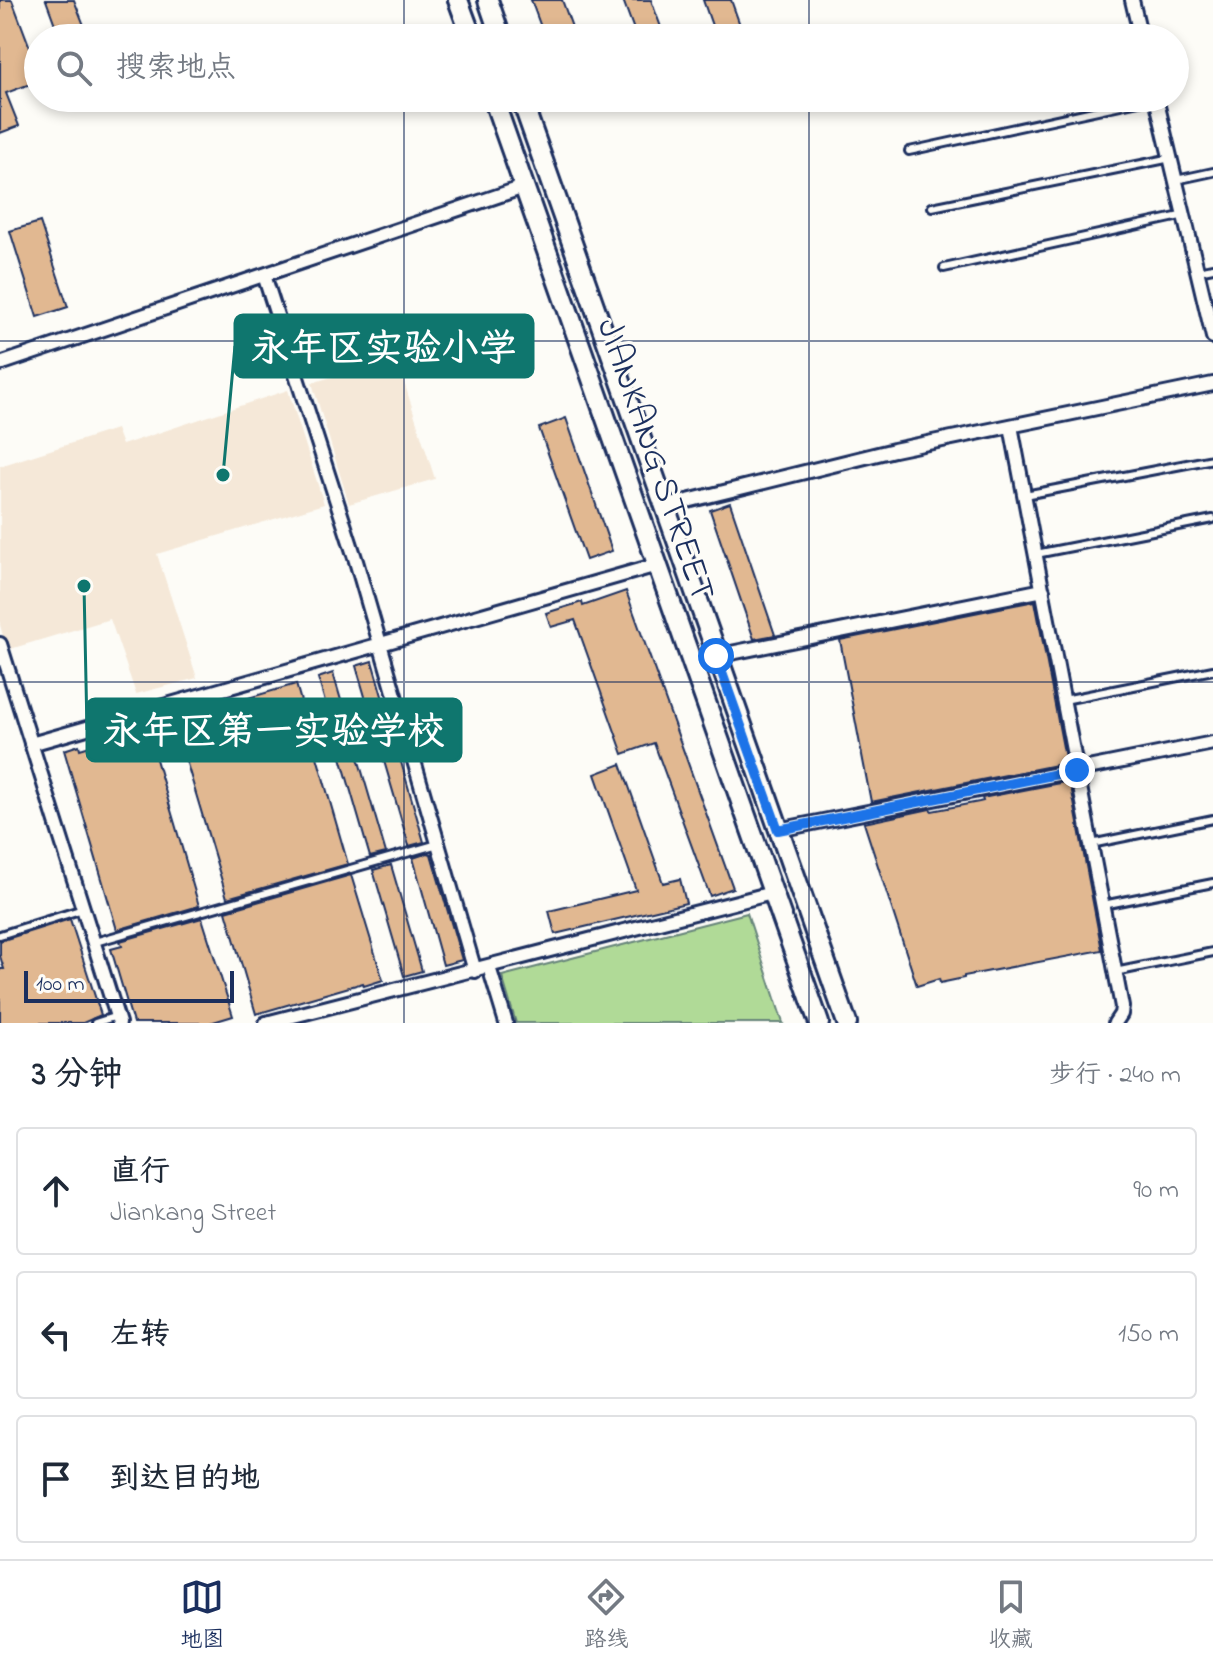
<!DOCTYPE html>
<html lang="zh">
<meta charset="utf-8">
<style>
:root{--surface:#fff;--page:#f2f2f3;--text:#1f2937;--muted:#747a83;--line:#e0e1e3;--accent:#1b2f5e}
body{margin:0;font-family:"Indie Flower","LXGW WenKai TC",sans-serif;background:var(--page);color:var(--text)}
.scale{position:absolute;left:24px;bottom:20px;width:210px;box-sizing:border-box;padding-left:8px;border:4px solid #1b2f5e;border-top:0;font-size:22px;line-height:28px;white-space:nowrap;color:#1b2f5e;-webkit-text-stroke:6px #fdfcf7;paint-order:stroke}
.stop{position:absolute;width:24px;height:24px;margin:-18px;border:6px solid #1a73e8;border-radius:50%;background:#fff}
.stop.end{background:#1a73e8;border-color:#fff;box-shadow:0 2px 8px #0008}
.list{margin:0;padding:0;list-style:none}
h2{display:flex;justify-content:space-between;align-items:center;height:104px;margin:0;padding:0 32px;font-size:34px}
h2 small{font-size:26px;font-weight:400;color:var(--muted)}
.list li{display:grid;grid-template-columns:52px 1fr auto;gap:24px;align-items:center;box-sizing:border-box;height:128px;margin:0 16px 16px;padding:0 16px;border:2px solid var(--line);border-radius:8px}
.list b{display:block;font-size:30px;white-space:nowrap}
.list p{margin:0;font-size:26px;white-space:nowrap;color:var(--muted)}
.list em{font-size:26px;font-style:normal;color:var(--muted)}
.icon{flex:none;width:44px;height:44px;fill:none;stroke:currentColor;stroke-width:2;stroke-linecap:round;stroke-linejoin:round}
.map{position:relative;flex:none;width:1213px;height:1023px;overflow:hidden}
.search{position:absolute;background:var(--surface);box-shadow:0 4px 12px #0003;left:24px;right:24px;top:24px;height:88px;display:flex;align-items:center;gap:20px;box-sizing:border-box;padding:0 28px;border-radius:44px;color:var(--muted);font-size:30px}
.sheet{height:536px;background:var(--surface)}
nav{display:flex;justify-content:space-around;align-items:center;box-sizing:border-box;height:112px;border-top:2px solid var(--line);background:var(--surface);font-size:22px;color:var(--muted)}
nav a{display:grid;justify-items:center;gap:4px}
nav .on{color:var(--accent)}
.map>svg:first-child{display:block}
</style>
<div class="map">
<svg width="1213" height="1023" viewBox="0 0 1213 1023">
<rect width="100%" height="100%" fill="#fdfcf7"/>
<filter id="ink" filterUnits="userSpaceOnUse"><feTurbulence type="fractalNoise" baseFrequency=".0125" numOctaves="2"/><feDisplacementMap in="SourceGraphic" scale="16" xChannelSelector="R" yChannelSelector="G"/><feConvolveMatrix kernelMatrix="1 2 1 2 8 2 1 2 1" color-interpolation-filters="sRGB"/></filter>
<g filter="url(#ink)">
<!-- built -->
<path fill="#f5e8d8" d="M 396,357 L 435,479 L 349,504 L 312,383 Z
M 288,390 L 324,504 L 157,554 L 197,678 L 136,694 L 110,619 L 7,650 L 0,625 L 0,466 L 116,429 L 122,445 Z"/>
<!-- green -->
<path fill="#b0da97" stroke="#66847a" stroke-width="2" d="M 747,913 L 783,1023 L 516,1023 L 502,976 Z"/>
<!-- building -->
<path fill="#e1b891" stroke="#1b2f5e" stroke-width="2" d="M 0,0 L 12,0 L 38,69 L 38,81 L 6,93 L 19,126 L 0,133 Z
M 46,0 L 74,0 L 89,38 L 60,38 Z
M 531,0 L 562,0 L 576,38 L 545,38 Z
M 623,0 L 651,0 L 665,38 L 637,38 Z
M 703,0 L 731,0 L 741,28 L 716,37 Z
M 40,222 L 68,307 L 37,317 L 10,231 Z
M 566,418 L 612,551 L 586,560 L 539,428 Z
M 730,503 L 775,635 L 754,639 L 710,510 Z
M 626,591 L 733,888 L 710,896 L 654,743 L 623,754 L 575,620 L 551,627 L 546,613 L 582,602 L 583,606 Z
M 1035,601 L 1066,763 L 871,802 L 840,640 Z
M 372,661 L 424,842 L 409,846 L 356,666 Z
M 333,673 L 386,853 L 370,857 L 318,678 Z
M 296,684 L 348,864 L 227,898 L 174,720 Z
M 146,725 L 199,906 L 117,930 L 64,750 L 79,745 L 80,749 L 134,733 L 133,729 Z
M 621,764 L 663,883 L 680,879 L 686,903 L 555,934 L 549,911 L 636,890 L 595,774 Z
M 1070,781 L 1102,950 L 964,976 L 964,978 L 940,983 L 939,979 L 917,986 L 864,823 L 930,809 L 932,811 L 979,802 L 983,801 L 982,798 Z
M 428,853 L 431,854 L 462,960 L 443,965 L 413,858 Z
M 391,865 L 422,971 L 404,976 L 373,870 Z
M 351,875 L 383,980 L 364,986 L 363,983 L 256,1014 L 226,911 Z
M 202,918 L 233,1016 L 210,1023 L 133,1023 L 111,949 L 122,946 L 120,941 Z
M 70,919 L 101,1015 L 83,1023 L 0,1023 L 0,969 L 4,969 L 0,956 L 0,941 Z"/>
<g fill="none" stroke-linecap="round" stroke-linejoin="round">
<!-- service casing -->
<g stroke="#1b2f5e" stroke-width="12">
<path id="service" d="M 909,151 L 1153,98
M 1176,180 L 1213,172
M 932,207 L 1171,158
M 944,268 L 1185,215
M 1198,271 L 1213,268
M 1025,495 L 1213,459
M 1036,554 L 1213,519
M 1064,700 L 1213,670
M 1091,844 L 1213,819
M 1103,905 L 1213,883
M 0,935 L 83,909
M 95,942 L 438,844
M 1115,972 L 1213,952
M 95,1023 L 117,1016"/>
</g>
<!-- minor casing -->
<g stroke="#1b2f5e" stroke-width="18">
<path id="minor" d="M 1132,0 L 1141,38
M 1156,98 L 1213,337
M 264,275 L 356,561 L 475,971
M 0,364 L 524,187
M 1011,426 L 1122,1007 L 1121,1014 L 1115,1023
M 663,507 L 894,450 L 1213,384
M 0,644 L 119,1023
M 716,656 L 1043,590
M 31,744 L 657,565
M 778,830 L 1213,743
M 489,967 L 506,1023
M 266,1023 L 772,893"/>
</g>
<!-- secondary casing -->
<g stroke="#1b2f5e" stroke-width="24">
<path id="secondary" d="M 458,0 L 472,38
M 488,0 L 501,38
M 493,98 L 819,1023
M 521,98 L 847,1023"/>
</g>
<!-- service -->
<use href="#service" stroke="#fdfcf7" stroke-width="6"/>
<!-- minor -->
<use href="#minor" stroke="#fdfcf7" stroke-width="12"/>
<!-- secondary -->
<use href="#secondary" stroke="#fdfcf7" stroke-width="18"/>
</g>
</g>
<g fill="none" stroke-linecap="round" stroke-linejoin="round" filter="url(#ink)">
<!-- route -->
<path stroke="#1a73e8" stroke-width="10" d="M 716,656 L 778,830 L 1077,770"/>
</g>
<!-- grid -->
<path fill="none" stroke="#1b2f5e" stroke-width="2" stroke-opacity="0.55" d="M 404,0 L 404,38M 809,0 L 809,38M 404,98 L 404,1023M 809,98 L 809,1023M 0,341 L 1213,341M 0,682 L 1213,682"/>
<g text-anchor="middle" dominant-baseline="central" stroke-width="6" stroke-linejoin="round" paint-order="stroke">
<!-- street labels -->
<g font-size="36" fill="#1b2f5e" stroke="#fdfcf7">
<text transform="translate(654 460) rotate(71)">JIANKANG STREET</text>
</g>
</g>
<!-- callouts -->
<path fill="none" stroke="#0f766e" stroke-width="3" d="M223 475L235 346M84 586L87 730"/>
<g fill="#0f766e" stroke="#fdfcf7" stroke-width="3">
<circle cx="223" cy="475" r="8"/>
<circle cx="84" cy="586" r="8"/>
</g>
<g fill="#0f766e" stroke="#0f766e" stroke-width="3">
<rect x="235" y="315" width="298" height="62" rx="8"/>
<rect x="87" y="699" width="374" height="62" rx="8"/>
</g>
<g font-size="38" text-anchor="middle" font-weight="bold" fill="#fff">
<text x="384" y="360">永年区实验小学</text>
<text x="274" y="743">永年区第一实验学校</text>
</g>
</svg>
<div class="scale">100 m</div>
<div class="stop" style="left:716px;top:656px"></div>
<div class="stop end" style="left:1077px;top:770px"></div>
<div class="search"><svg class="icon" aria-label="search" viewBox="0 0 24 24"><circle cx="10" cy="10" r="6"/><path d="M15 15l6 6"/></svg>搜索地点</div>
</div>
<section class="sheet">
<h2>3 分钟<small>步行 · 240 m</small></h2>
<ul class="list">
<li><svg class="icon" aria-label="ahead" viewBox="0 0 24 24"><path d="M12 20V5M6 11l6-6 6 6"/></svg><div><b>直行</b><p>Jiankang Street</p></div><em>90 m</em></li>
<li><svg class="icon" aria-label="left" viewBox="0 0 24 24"><path d="M17 20v-9H6M10 6l-5 5 5 5"/></svg><div><b>左转</b></div><em>150 m</em></li>
<li><svg class="icon" aria-label="arrive" viewBox="0 0 24 24"><path d="M6 21V4h12l-3 4 3 4H6"/></svg><div><b>到达目的地</b></div></li>
</ul>
</section>
<nav>
<a class="on"><svg class="icon" aria-label="map" viewBox="0 0 24 24"><path d="M3 6l6-2 6 2 6-2v14l-6 2-6-2-6 2zM9 4v14M15 6v14"/></svg>地图</a>
<a><svg class="icon" aria-label="directions" viewBox="0 0 24 24"><path d="M12 3l9 9-9 9-9-9zM9 14v-3h6M13 9l2 2-2 2"/></svg>路线</a>
<a><svg class="icon" aria-label="saved" viewBox="0 0 24 24"><path d="M7 4h10v16l-5-4-5 4z"/></svg>收藏</a>
</nav>
